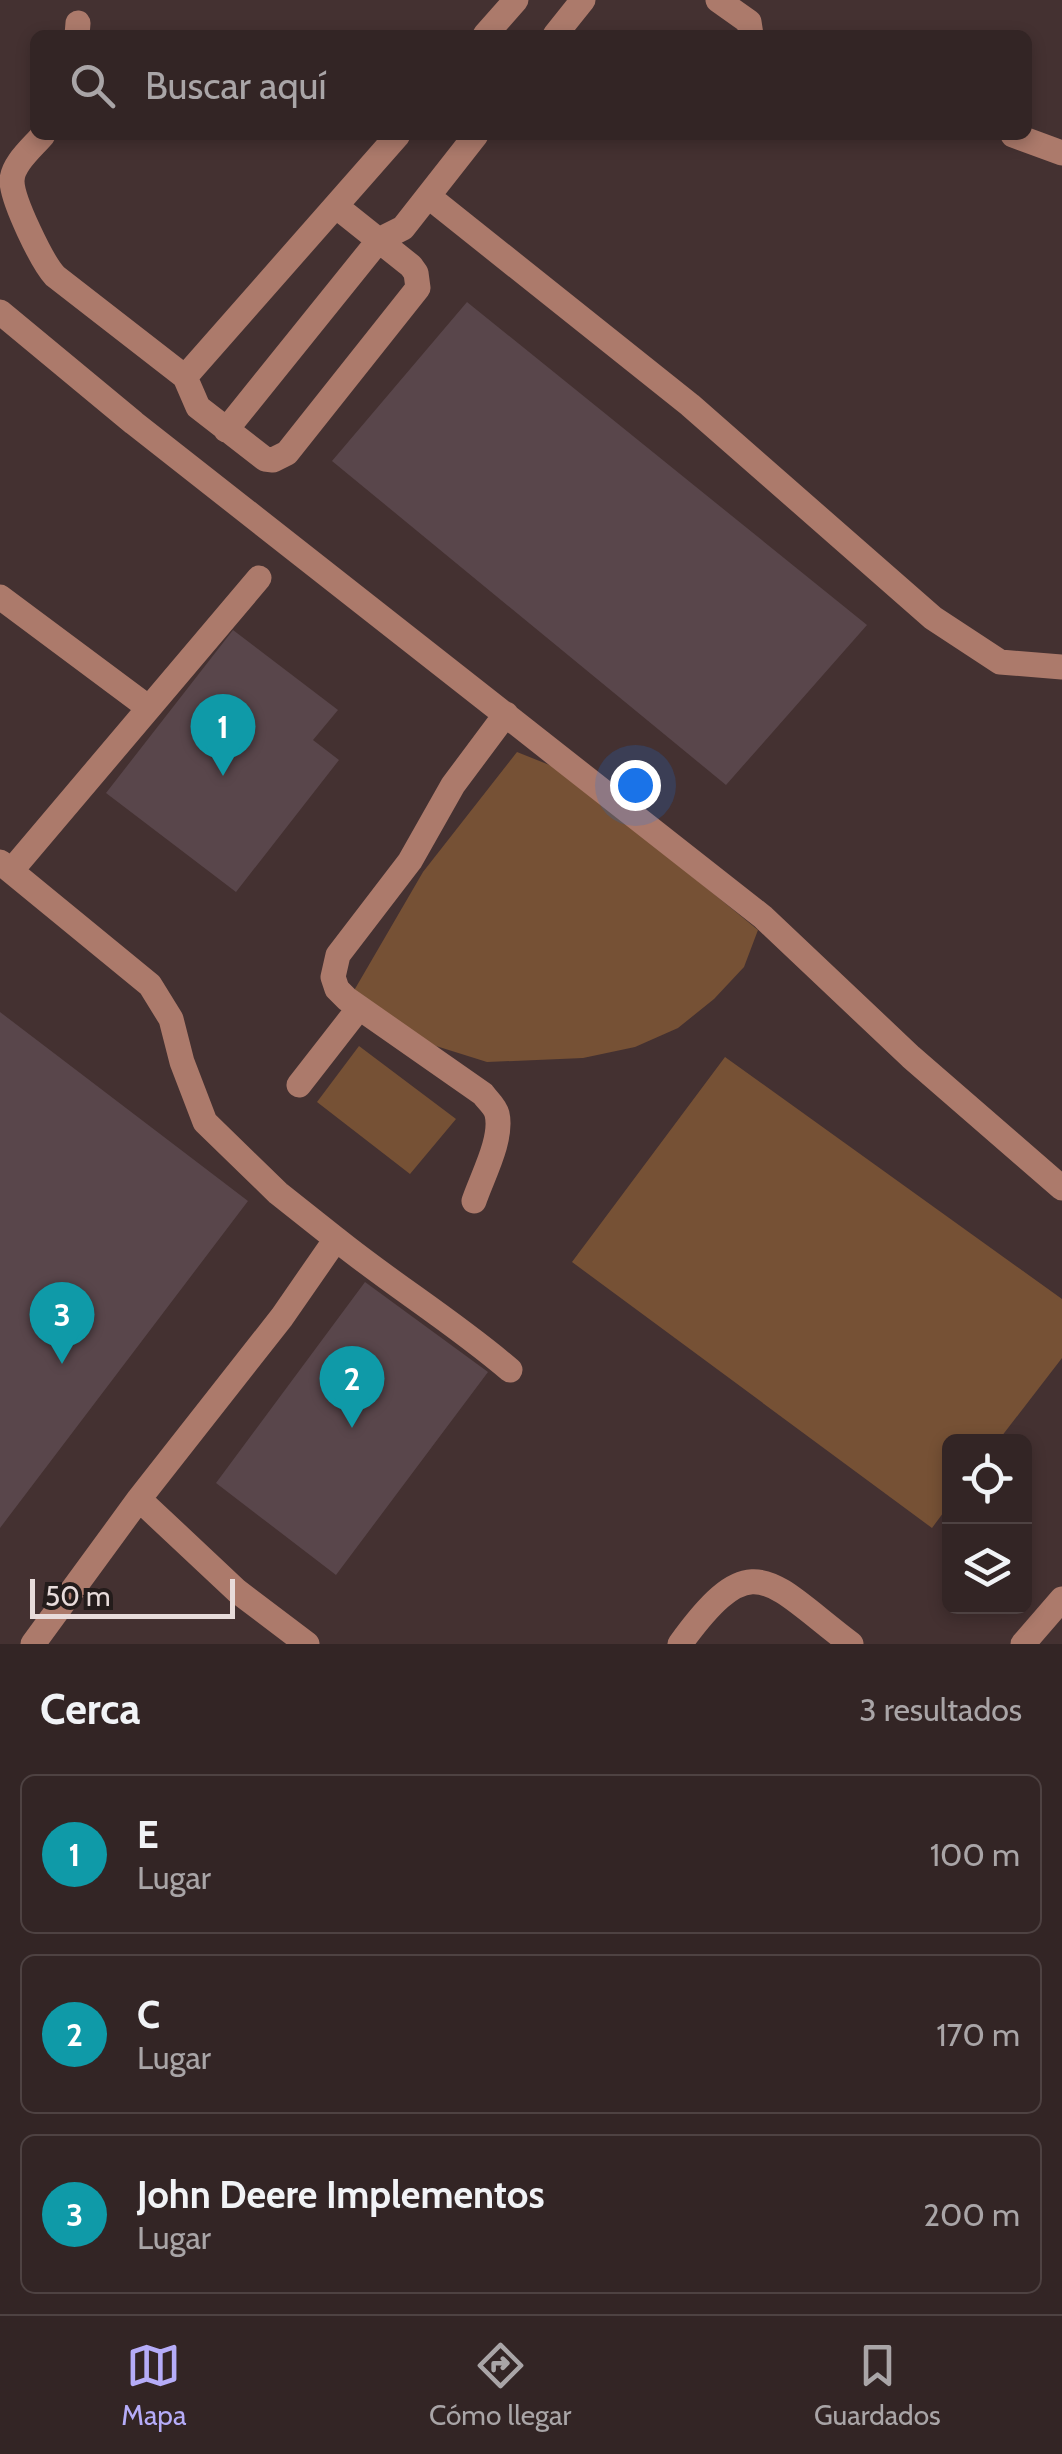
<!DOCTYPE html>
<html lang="es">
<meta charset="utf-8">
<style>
:root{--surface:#332525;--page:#3b2d2d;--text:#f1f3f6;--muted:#a9a5a7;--line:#4e4242;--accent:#b5acf8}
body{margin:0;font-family:Cabin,sans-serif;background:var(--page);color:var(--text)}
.controls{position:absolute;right:30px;bottom:30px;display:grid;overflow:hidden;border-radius:15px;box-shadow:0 5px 15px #0003}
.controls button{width:90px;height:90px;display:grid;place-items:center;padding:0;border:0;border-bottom:2px solid var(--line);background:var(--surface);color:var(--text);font:50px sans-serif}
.scale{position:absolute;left:30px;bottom:25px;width:205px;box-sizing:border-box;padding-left:10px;border:5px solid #e7dbda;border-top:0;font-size:28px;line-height:35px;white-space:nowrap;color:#e7dbda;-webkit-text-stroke:8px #241c1b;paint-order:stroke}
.you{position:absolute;left:635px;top:785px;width:35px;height:35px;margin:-25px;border:8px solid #fff;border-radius:50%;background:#1a73e8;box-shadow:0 0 0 15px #1a73e833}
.badge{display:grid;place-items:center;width:65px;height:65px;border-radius:50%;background:var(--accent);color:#fff;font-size:32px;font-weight:700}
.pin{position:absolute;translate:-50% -82px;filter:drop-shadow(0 2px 5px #0008)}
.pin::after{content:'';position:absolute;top:52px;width:35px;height:30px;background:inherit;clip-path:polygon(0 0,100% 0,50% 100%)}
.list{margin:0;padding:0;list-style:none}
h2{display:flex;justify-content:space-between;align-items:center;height:130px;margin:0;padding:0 40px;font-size:42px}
h2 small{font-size:32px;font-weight:400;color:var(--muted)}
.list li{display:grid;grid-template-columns:65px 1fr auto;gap:30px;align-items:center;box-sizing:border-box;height:160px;margin:0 20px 20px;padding:0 20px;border:2px solid var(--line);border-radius:15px}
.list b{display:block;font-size:38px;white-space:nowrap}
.list p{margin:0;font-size:32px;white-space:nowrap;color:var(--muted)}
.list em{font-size:32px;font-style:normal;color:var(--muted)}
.icon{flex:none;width:55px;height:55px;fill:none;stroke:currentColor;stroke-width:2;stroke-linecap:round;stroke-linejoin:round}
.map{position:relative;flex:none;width:1062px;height:1644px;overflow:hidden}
.search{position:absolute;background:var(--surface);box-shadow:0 5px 15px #0003;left:30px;right:30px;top:30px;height:110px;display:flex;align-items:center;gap:25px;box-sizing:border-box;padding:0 35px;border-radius:15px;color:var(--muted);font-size:38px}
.sheet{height:670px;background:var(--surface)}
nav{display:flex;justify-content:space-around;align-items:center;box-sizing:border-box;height:140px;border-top:2px solid var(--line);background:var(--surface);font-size:28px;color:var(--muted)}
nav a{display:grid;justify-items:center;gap:5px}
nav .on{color:var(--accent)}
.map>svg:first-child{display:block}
</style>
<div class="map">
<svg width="1062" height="1644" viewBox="0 0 1062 1644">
<rect width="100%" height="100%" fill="#443131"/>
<!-- green -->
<path fill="#765135" d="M 517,752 L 562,770 L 758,930 L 744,967 L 714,999 L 678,1028 L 635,1047 L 583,1058 L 487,1062 L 436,1046 L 391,1021 L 352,994 L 423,872 Z
M 359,1046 L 456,1119 L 410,1174 L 317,1102 Z
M 725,1057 L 1062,1299 L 1062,1358 L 998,1441 L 950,1442 L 949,1505 L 932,1528 L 572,1262 Z"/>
<!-- building -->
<path fill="#59464b" d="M 467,302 L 867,625 L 726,785 L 332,461 Z
M 233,630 L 338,710 L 313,740 L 339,760 L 236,892 L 106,793 Z
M 0,1012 L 248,1201 L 0,1528 Z
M 365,1282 L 488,1372 L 336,1575 L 216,1483 Z"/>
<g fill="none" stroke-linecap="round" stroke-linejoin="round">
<!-- minor -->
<path stroke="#ac7a6b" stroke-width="25" d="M 718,0 L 749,22 L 751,35
M 77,35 L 78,23
M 485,35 L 516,0
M 555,35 L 583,0
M 43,135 C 33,147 12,164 12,181 C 12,200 42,262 55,276 L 185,377
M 1013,135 L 1062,153
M 428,196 L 690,405 L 933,618 L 1000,662 L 1062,667
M 337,207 L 411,266 L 416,273 L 418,288 L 287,453 L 273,460 L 265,459 L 198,407 L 185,377 L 398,135
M 0,312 L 134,423 L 763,917 L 911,1057 L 1062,1188
M 226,430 L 379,240 L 403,228 L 476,135
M 0,597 L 149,708
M 0,862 L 150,985 L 171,1019 L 182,1062 L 205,1122 L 278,1193 L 336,1239 L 282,1317 L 139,1499 L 33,1644
M 11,871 L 259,578
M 299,1085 L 359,1008
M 474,1201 C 482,1177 503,1139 497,1114 C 495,1106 488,1101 483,1094 L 347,999 L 337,989 L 333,977 L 338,955 L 410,861 L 453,785 L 506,714
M 336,1239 C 393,1285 454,1322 510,1370
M 139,1499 L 237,1591 L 307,1644
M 680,1644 C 753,1543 768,1581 851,1644
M 1023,1644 L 1062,1599"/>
</g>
</svg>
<div class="controls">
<button><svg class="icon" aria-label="locate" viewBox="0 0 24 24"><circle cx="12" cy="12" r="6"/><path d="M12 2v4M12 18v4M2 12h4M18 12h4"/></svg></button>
<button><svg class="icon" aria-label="layers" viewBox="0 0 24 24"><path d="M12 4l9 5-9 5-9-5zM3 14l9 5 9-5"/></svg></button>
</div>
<div class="scale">50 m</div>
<div class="you"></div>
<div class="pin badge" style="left:223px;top:776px;background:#0f9aa8">1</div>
<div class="pin badge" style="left:352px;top:1428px;background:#0f9aa8">2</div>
<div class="pin badge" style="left:62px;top:1364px;background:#0f9aa8">3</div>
<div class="search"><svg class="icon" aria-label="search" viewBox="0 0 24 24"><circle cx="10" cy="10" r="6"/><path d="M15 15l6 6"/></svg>Buscar aquí</div>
</div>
<section class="sheet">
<h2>Cerca<small>3 resultados</small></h2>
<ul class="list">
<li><span class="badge" style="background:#0f9aa8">1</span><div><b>E</b><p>Lugar</p></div><em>100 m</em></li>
<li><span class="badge" style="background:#0f9aa8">2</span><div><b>C</b><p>Lugar</p></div><em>170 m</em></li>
<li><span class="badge" style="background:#0f9aa8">3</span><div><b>John Deere Implementos</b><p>Lugar</p></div><em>200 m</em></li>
</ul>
</section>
<nav>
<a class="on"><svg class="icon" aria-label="map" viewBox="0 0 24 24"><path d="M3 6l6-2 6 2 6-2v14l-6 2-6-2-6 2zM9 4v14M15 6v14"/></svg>Mapa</a>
<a><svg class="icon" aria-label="directions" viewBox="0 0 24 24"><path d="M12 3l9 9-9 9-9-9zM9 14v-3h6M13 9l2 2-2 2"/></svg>Cómo llegar</a>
<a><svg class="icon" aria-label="saved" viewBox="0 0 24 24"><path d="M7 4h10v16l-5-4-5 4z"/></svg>Guardados</a>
</nav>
